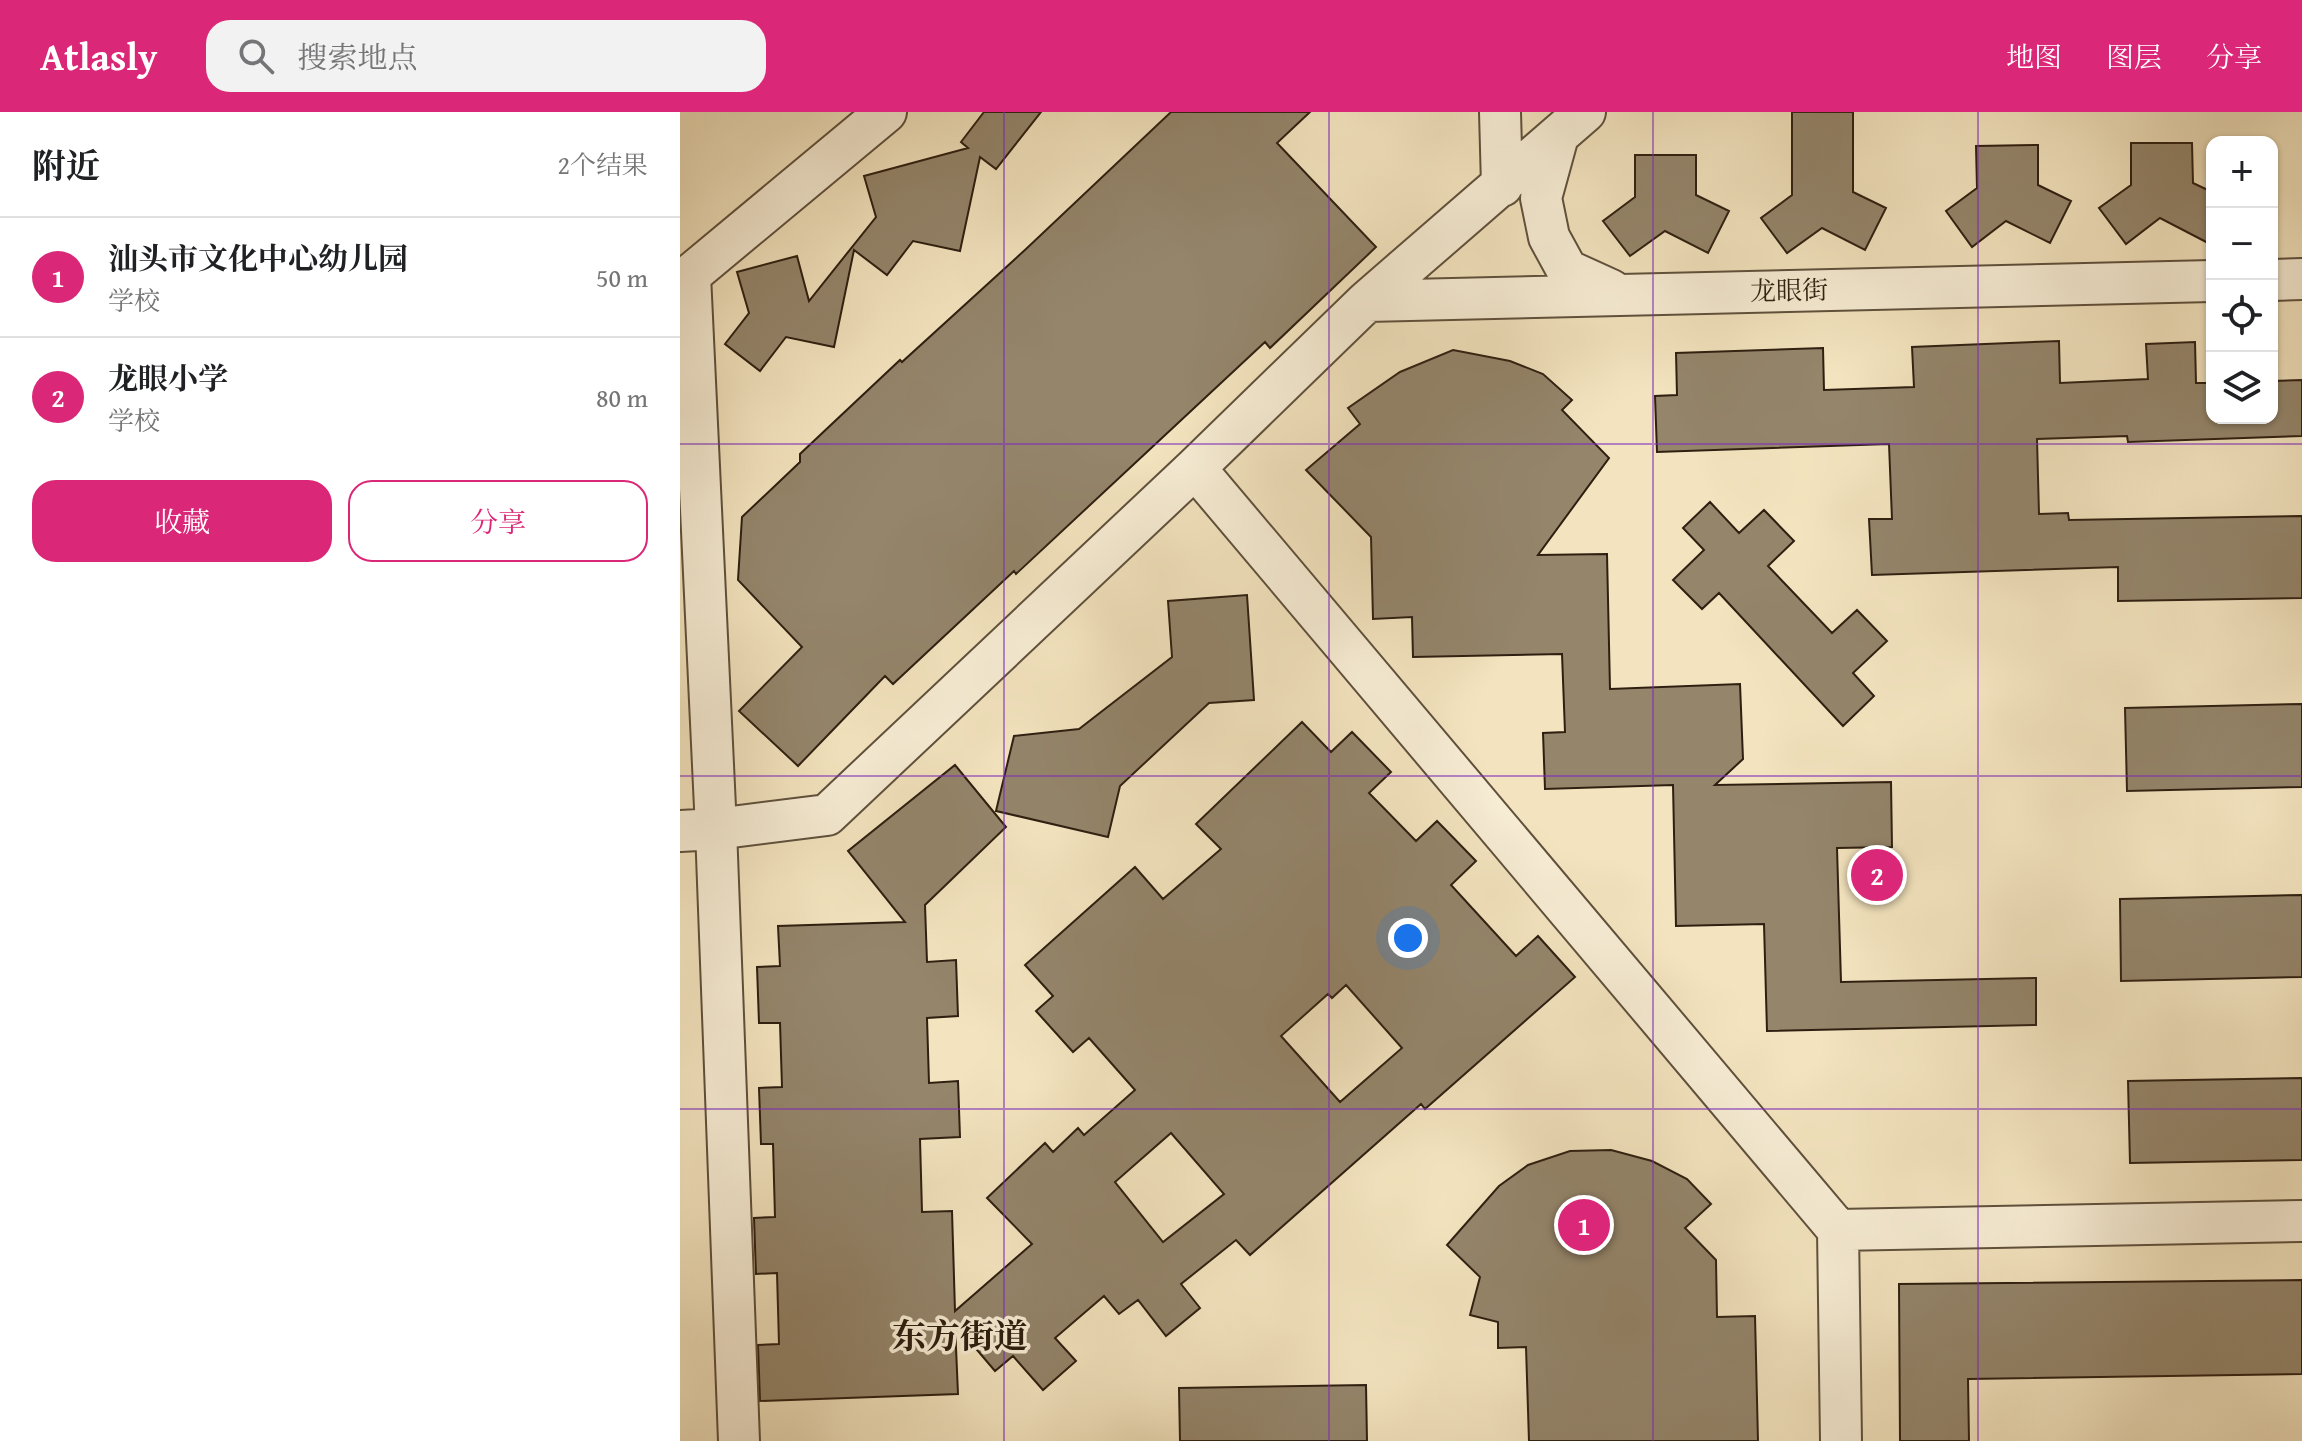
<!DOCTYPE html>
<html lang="zh">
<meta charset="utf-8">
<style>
:root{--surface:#fff;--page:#f2f2f2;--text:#202124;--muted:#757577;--line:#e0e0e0;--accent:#db2777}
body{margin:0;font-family:"Gentium Book Plus","Noto Serif SC",serif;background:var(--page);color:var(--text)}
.controls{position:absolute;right:24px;top:24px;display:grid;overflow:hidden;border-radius:16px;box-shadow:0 2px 6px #0004}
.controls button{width:72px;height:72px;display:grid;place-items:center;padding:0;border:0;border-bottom:2px solid var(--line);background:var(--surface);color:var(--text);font:40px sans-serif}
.you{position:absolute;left:728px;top:826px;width:28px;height:28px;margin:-20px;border:6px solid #fff;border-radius:50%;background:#1a73e8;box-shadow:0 0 0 12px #1a73e833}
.badge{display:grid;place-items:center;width:52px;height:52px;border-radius:50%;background:var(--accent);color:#fff;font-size:26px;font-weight:700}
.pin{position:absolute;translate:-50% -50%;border:4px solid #fff;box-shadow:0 2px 8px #0006}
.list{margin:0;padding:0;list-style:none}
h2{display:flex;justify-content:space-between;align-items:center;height:104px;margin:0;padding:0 32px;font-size:34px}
h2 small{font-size:26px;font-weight:400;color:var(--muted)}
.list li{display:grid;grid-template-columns:52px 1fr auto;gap:24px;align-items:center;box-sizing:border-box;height:120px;padding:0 32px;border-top:2px solid var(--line)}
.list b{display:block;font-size:30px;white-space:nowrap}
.list p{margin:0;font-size:26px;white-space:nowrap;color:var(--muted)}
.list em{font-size:26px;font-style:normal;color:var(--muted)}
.actions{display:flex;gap:16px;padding:24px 32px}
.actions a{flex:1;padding:18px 0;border:2px solid var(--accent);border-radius:24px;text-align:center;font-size:28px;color:var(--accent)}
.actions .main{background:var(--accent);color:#fff}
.icon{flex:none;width:44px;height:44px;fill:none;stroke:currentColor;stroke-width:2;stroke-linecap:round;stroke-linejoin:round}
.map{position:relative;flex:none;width:1622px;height:1329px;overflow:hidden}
header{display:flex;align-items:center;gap:48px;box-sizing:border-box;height:112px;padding:0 40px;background:var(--accent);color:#fff}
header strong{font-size:38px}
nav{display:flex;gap:44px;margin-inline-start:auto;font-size:28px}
.search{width:560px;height:72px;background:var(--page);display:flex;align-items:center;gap:20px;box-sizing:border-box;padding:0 28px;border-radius:24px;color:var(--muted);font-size:30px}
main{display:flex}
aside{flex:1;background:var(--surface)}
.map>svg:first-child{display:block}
</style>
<header>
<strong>Atlasly</strong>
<div class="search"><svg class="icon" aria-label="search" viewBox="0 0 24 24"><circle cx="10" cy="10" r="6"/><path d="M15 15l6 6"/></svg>搜索地点</div>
<nav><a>地图</a><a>图层</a><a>分享</a></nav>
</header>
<main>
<aside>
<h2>附近<small>2个结果</small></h2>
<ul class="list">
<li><span class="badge">1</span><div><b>汕头市文化中心幼儿园</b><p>学校</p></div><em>50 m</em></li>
<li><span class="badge">2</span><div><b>龙眼小学</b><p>学校</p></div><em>80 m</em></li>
</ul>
<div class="actions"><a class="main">收藏</a><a>分享</a></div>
</aside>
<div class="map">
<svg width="1622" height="1329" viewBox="0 0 1622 1329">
<rect width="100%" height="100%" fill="#f3e4bf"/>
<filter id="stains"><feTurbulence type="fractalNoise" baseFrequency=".0025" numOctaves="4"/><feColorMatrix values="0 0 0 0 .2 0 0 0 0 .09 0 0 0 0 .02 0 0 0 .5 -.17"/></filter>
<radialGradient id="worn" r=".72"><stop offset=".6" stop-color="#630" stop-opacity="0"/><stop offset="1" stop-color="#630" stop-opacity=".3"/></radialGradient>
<!-- building -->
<path fill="#94856b" stroke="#2e1f11" stroke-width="2" fill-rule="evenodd" d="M 304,0 L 361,0 L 316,57 L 300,45 L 280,139 L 233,129 L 207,163 L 174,138 L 154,235 L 106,225 L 80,259 L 45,232 L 69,201 L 57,160 L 117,144 L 129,189 L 196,105 L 184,64 L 288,36 L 281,30 Z
M 491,0 L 630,0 L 597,31 L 696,135 L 590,236 L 585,230 L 336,462 L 334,459 L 213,572 L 205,564 L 118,654 L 59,599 L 122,535 L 58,468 L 62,405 L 120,350 L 120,342 L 220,248 L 222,250 L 346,137 Z
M 1112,0 L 1173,0 L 1173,80 L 1206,96 L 1185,138 L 1142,116 L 1107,141 L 1081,106 L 1112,83 Z
M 1451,31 L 1512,31 L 1513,71 L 1532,80 L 1532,133 L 1480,106 L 1446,132 L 1419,96 L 1451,73 Z
M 1358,33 L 1358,73 L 1391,89 L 1370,131 L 1326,109 L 1292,135 L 1266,99 L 1297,76 L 1296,34 Z
M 955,43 L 1016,43 L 1016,83 L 1049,99 L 1028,141 L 985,119 L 950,144 L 923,109 L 955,85 Z
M 1379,229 L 1380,271 L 1468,267 L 1466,232 L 1515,230 L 1516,271 L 1532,271 L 1532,306 L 1592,306 L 1592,269 L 1622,268 L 1622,324 L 1448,330 L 1447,324 L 1357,327 L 1359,402 L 1388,401 L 1389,408 L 1622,404 L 1622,486 L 1438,489 L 1438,455 L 1192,463 L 1189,407 L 1212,407 L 1209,332 L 977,340 L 975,284 L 997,283 L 996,241 L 1143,236 L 1144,278 L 1234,275 L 1232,235 Z
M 773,238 L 830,249 L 863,262 L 892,288 L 882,298 L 929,346 L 858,443 L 927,442 L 930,577 L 1060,572 L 1063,647 L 1035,673 L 1211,670 L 1212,735 L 1157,736 L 1161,870 L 1356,866 L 1356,913 L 1087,919 L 1084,812 L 996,814 L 993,673 L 865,677 L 863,621 L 885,620 L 882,542 L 733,545 L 732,505 L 693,507 L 691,425 L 626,358 L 680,312 L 668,296 L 720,260 Z
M 1030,390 L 1059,421 L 1084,398 L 1114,429 L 1088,454 L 1152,521 L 1177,498 L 1207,529 L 1173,561 L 1194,584 L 1163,614 L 1039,481 L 1022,497 L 993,468 L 1024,438 L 1003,416 Z
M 567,483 L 574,588 L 529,591 L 440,674 L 428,725 L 316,699 L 334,624 L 399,617 L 492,545 L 488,489 Z
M 1622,592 L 1622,675 L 1447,679 L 1445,596 Z
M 622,610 L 651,640 L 672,620 L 711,660 L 689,681 L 736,729 L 757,709 L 796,749 L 771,773 L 836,844 L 858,824 L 895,865 L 745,997 L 741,992 L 570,1143 L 556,1128 L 501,1172 L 520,1196 L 486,1224 L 458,1188 L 439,1202 L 424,1184 L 375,1226 L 396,1249 L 363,1278 L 333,1244 L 315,1259 L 275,1212 L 278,1282 L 80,1289 L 78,1233 L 99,1232 L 97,1161 L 76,1162 L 74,1106 L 95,1105 L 93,1032 L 81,1032 L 79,976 L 102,975 L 100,911 L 79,911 L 77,855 L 100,854 L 98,814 L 225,810 L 168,739 L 275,653 L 326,715 L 245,793 L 247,850 L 276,848 L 278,904 L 247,906 L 249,971 L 278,969 L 280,1025 L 240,1027 L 242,1100 L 272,1099 L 275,1199 L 352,1132 L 307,1086 L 365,1031 L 373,1040 L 398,1016 L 404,1023 L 455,978 L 409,926 L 393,940 L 356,899 L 373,884 L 345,853 L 455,755 L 483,787 L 541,737 L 516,712 ZM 666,873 L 722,936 L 660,990 L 601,924 L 648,882 L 652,886 ZM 491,1021 L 544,1082 L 483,1130 L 435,1070 Z
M 1622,783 L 1622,865 L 1441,869 L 1440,787 Z
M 1622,966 L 1622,1048 L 1450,1051 L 1448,969 Z
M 931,1038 L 972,1049 L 1007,1067 L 1031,1092 L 1005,1116 L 1036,1148 L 1037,1205 L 1075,1204 L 1078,1329 L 849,1329 L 846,1235 L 818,1236 L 818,1210 L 790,1203 L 800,1165 L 767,1133 L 819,1074 L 848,1053 L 890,1039 Z
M 1622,1168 L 1622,1262 L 1288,1267 L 1289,1329 L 1220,1329 L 1219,1172 Z
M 686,1273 L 687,1329 L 500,1329 L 499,1276 Z"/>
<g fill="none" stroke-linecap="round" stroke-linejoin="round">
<!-- street casing -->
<g stroke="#5f503c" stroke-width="44">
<path id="street" d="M 820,0 L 822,74
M 878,24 L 861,86 L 869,125 L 887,158 L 931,178
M 1592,168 L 1622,167
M 687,189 L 1532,169
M 515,356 L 1158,1118 L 1161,1329
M 0,719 L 36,717 L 147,703 L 515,356 L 687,189 L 905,0
M 1158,1118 L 1622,1109
M 59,1329 L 36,717 L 10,163 L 206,0"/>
</g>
<!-- street -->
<use href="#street" stroke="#f7edd5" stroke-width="40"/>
</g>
<!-- grid -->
<path fill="none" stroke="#7b2cbf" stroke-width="2" stroke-opacity="0.55" d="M 324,0 L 324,1329M 649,0 L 649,1329M 973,0 L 973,1329M 1298,0 L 1298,1329M 0,332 L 1622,332M 0,664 L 1622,664M 0,997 L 1622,997"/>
<g text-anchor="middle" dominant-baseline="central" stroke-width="7" stroke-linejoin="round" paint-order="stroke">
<!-- street labels -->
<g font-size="26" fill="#2e1f11" stroke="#f7edd5">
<text transform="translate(1109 178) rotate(-1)">龙眼街</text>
</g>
<!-- district labels -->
<g font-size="34" font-weight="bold" fill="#2e1f11" stroke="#f7edd5">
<text x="280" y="1223">东方街道</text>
</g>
</g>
<rect width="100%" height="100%" filter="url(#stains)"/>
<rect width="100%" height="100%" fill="url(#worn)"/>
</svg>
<div class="controls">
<button>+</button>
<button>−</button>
<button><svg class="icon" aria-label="locate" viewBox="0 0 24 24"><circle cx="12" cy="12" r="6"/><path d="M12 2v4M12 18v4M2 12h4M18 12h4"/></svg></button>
<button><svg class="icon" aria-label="layers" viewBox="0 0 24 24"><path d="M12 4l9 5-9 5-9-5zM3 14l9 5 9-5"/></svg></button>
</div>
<div class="you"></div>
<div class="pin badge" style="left:904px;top:1113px">1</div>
<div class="pin badge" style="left:1197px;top:763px">2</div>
</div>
</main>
